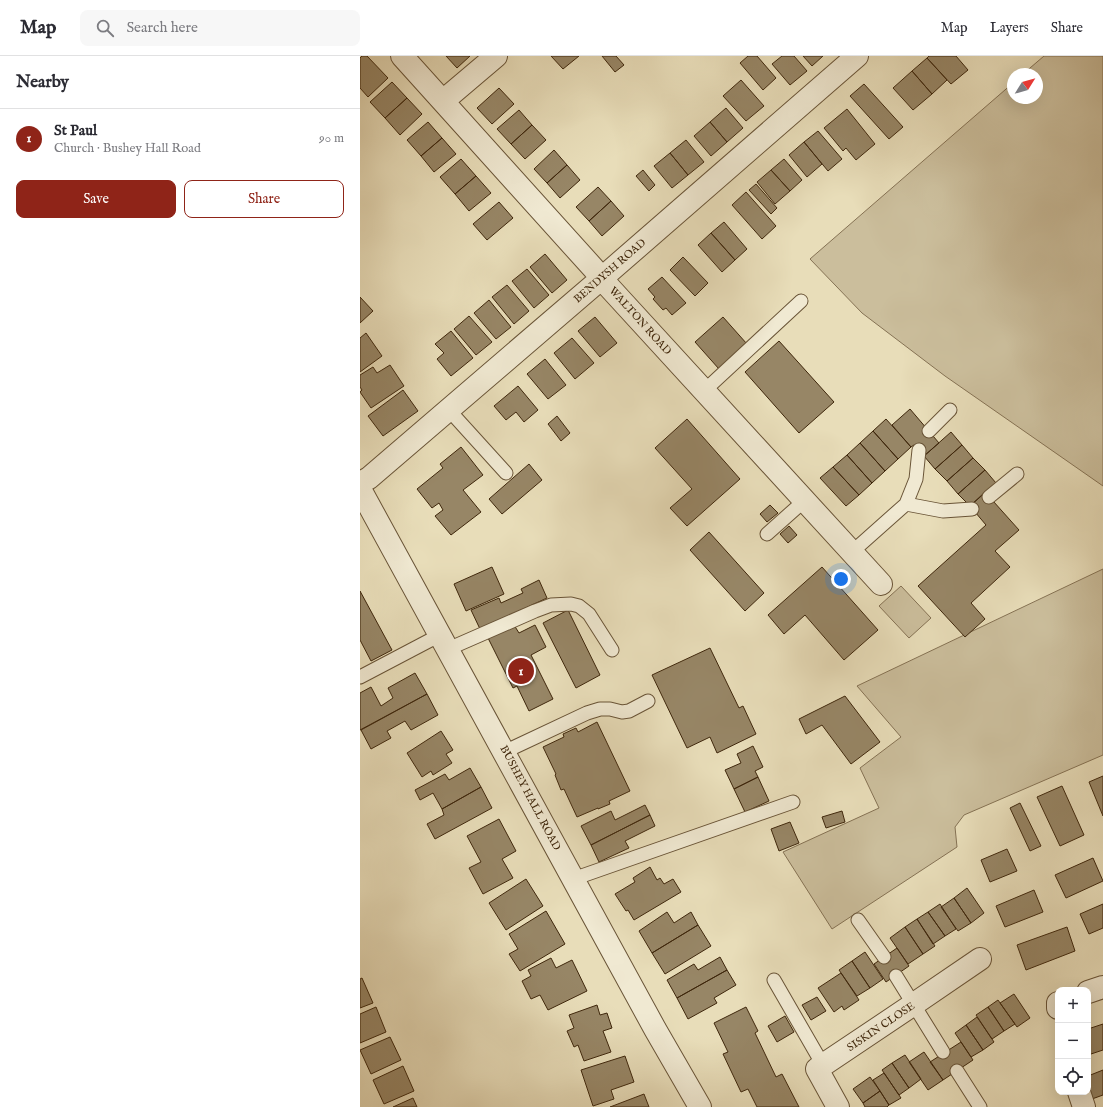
<!DOCTYPE html>
<meta charset="utf-8">
<style>
:root{--surface:#fff;--page:#f7f7f7;--text:#2b2b33;--muted:#7c7c81;--line:#e1e1e2;--accent:#8f2418}
body{margin:0;font-family:"IM FELL English",serif;background:var(--page);color:var(--text)}
.controls{position:absolute;right:12px;bottom:12px;display:grid;overflow:hidden;border-radius:8px;box-shadow:0 4px 16px #0002}
.controls button{width:36px;height:36px;display:grid;place-items:center;padding:0;border:0;border-bottom:1px solid var(--line);background:var(--surface);color:var(--text);font:20px sans-serif}
.compass{position:absolute;left:647px;top:12px;width:36px;height:36px;border-radius:50%;background:var(--surface);box-shadow:0 4px 16px #0002;rotate:53deg}
.you{position:absolute;left:481px;top:523px;width:14px;height:14px;margin:-10px;border:3px solid #fff;border-radius:50%;background:#1a73e8;box-shadow:0 0 0 6px #1a73e833}
.badge{display:grid;place-items:center;width:26px;height:26px;border-radius:50%;background:var(--accent);color:#fff;font-size:13px;font-weight:700}
.pin{position:absolute;translate:-50% -50%;border:2px solid #fff;box-shadow:0 1px 4px #0006}
.list{margin:0;padding:0;list-style:none}
h2{display:flex;justify-content:space-between;align-items:center;height:52px;margin:0;padding:0 16px;font-size:17px}
h2 small{font-size:13px;font-weight:400;color:var(--muted)}
.list li{display:grid;grid-template-columns:26px 1fr auto;gap:12px;align-items:center;box-sizing:border-box;height:60px;padding:0 16px;border-top:1px solid var(--line)}
.list b{display:block;font-size:15px;white-space:nowrap}
.list p{margin:0;font-size:13px;white-space:nowrap;color:var(--muted)}
.list em{font-size:13px;font-style:normal;color:var(--muted)}
.actions{display:flex;gap:8px;padding:12px 16px}
.actions a{flex:1;padding:9px 0;border:1px solid var(--accent);border-radius:8px;text-align:center;font-size:14px;color:var(--accent)}
.actions .main{background:var(--accent);color:#fff}
.icon{flex:none;width:22px;height:22px;fill:none;stroke:currentColor;stroke-width:2;stroke-linecap:round;stroke-linejoin:round}
.map{position:relative;flex:none;width:743px;height:1051px;overflow:hidden}
header{display:flex;align-items:center;gap:24px;box-sizing:border-box;height:56px;padding:0 20px;background:var(--surface);border-bottom:1px solid var(--line)}
header strong{font-size:19px}
nav{display:flex;gap:22px;margin-inline-start:auto;font-size:14px}
.search{width:280px;height:36px;background:var(--page);display:flex;align-items:center;gap:10px;box-sizing:border-box;padding:0 14px;border-radius:8px;color:var(--muted);font-size:15px}
main{display:flex}
aside{flex:1;background:var(--surface)}
.map>svg:first-child{display:block}
</style>
<header>
<strong>Map</strong>
<div class="search"><svg class="icon" aria-label="search" viewBox="0 0 24 24"><circle cx="10" cy="10" r="6"/><path d="M15 15l6 6"/></svg>Search here</div>
<nav><a>Map</a><a>Layers</a><a>Share</a></nav>
</header>
<main>
<aside>
<h2>Nearby<small></small></h2>
<ul class="list">
<li><span class="badge">1</span><div><b>St Paul</b><p>Church · Bushey Hall Road</p></div><em>90 m</em></li>
</ul>
<div class="actions"><a class="main">Save</a><a>Share</a></div>
</aside>
<div class="map">
<svg width="743" height="1051" viewBox="0 0 743 1051">
<rect width="100%" height="100%" fill="#e8ddb9"/>
<filter id="stains"><feTurbulence type="fractalNoise" baseFrequency=".005" numOctaves="4"/><feColorMatrix values="0 0 0 0 .2 0 0 0 0 .09 0 0 0 0 .02 0 0 0 .5 -.17"/></filter>
<radialGradient id="worn" r=".72"><stop offset=".6" stop-color="#630" stop-opacity="0"/><stop offset="1" stop-color="#630" stop-opacity=".3"/></radialGradient>
<!-- green -->
<path fill="#cbbe9c" stroke="#857254" d="M 684,0 L 743,0 L 743,430 L 585,320 L 502,257 L 450,203 L 653,27 L 653,42 L 677,42 L 677,18 L 663,18 Z
M 743,513 L 743,699 L 604,759 L 595,771 L 597,791 L 472,873 L 423,796 L 519,752 L 500,712 L 541,681 L 497,630 Z
M 541,530 L 571,562 L 549,582 L 519,550 Z"/>
<!-- building -->
<path fill="#978666" stroke="#3f270c" d="M 2,0 L 7,0 L 28,22 L 8,41 L 0,32 L 0,2 Z
M 86,0 L 110,0 L 97,12 Z
M 191,0 L 219,0 L 203,13 Z
M 242,0 L 256,0 L 264,9 L 255,16 Z
M 388,0 L 397,0 L 416,22 L 403,34 L 380,7 Z
M 422,0 L 434,0 L 447,15 L 430,29 L 412,8 Z
M 443,0 L 463,0 L 452,10 Z
M 569,0 L 596,0 L 608,14 L 591,28 L 567,2 Z
M 567,2 L 587,24 L 572,38 L 552,15 Z
M 552,15 L 572,38 L 553,54 L 533,32 Z
M 381,24 L 404,50 L 386,65 L 363,40 Z
M 32,26 L 47,42 L 25,62 L 10,46 Z
M 504,28 L 543,71 L 529,83 L 490,40 Z
M 139,32 L 154,48 L 132,68 L 117,52 Z
M 47,42 L 62,58 L 40,79 L 25,62 Z
M 366,52 L 383,72 L 367,86 L 350,66 Z
M 487,53 L 515,88 L 496,104 L 486,92 L 483,95 L 464,72 Z
M 159,54 L 172,69 L 151,88 L 137,73 Z
M 68,66 L 82,82 L 61,100 L 47,84 Z
M 350,66 L 367,86 L 351,100 L 334,80 Z
M 172,69 L 186,84 L 165,103 L 151,88 Z
M 458,75 L 482,103 L 468,115 L 444,86 Z
M 82,82 L 96,98 L 74,116 L 61,100 Z
M 326,84 L 344,106 L 328,119 L 310,97 Z
M 444,86 L 462,108 L 447,121 L 429,99 Z
M 194,94 L 207,109 L 187,127 L 174,113 Z
M 310,97 L 328,119 L 312,132 L 294,110 Z
M 101,103 L 116,120 L 95,138 L 80,121 Z
M 424,103 L 442,124 L 430,135 L 411,114 Z
M 207,109 L 220,124 L 200,142 L 187,127 Z
M 283,114 L 295,129 L 289,135 L 276,120 Z
M 411,114 L 430,135 L 415,148 L 397,126 Z
M 116,120 L 131,137 L 109,155 L 95,138 Z
M 396,128 L 417,152 L 411,158 L 389,134 Z
M 238,131 L 251,145 L 229,165 L 216,151 Z
M 386,136 L 416,170 L 402,183 L 372,149 Z
M 251,145 L 264,160 L 242,180 L 229,165 Z
M 139,146 L 153,162 L 127,184 L 113,168 Z
M 364,166 L 387,193 L 375,204 L 351,177 Z
M 351,177 L 375,204 L 362,216 L 338,189 Z
M 185,198 L 207,224 L 192,237 L 170,211 Z
M 323,201 L 348,227 L 335,240 L 310,214 Z
M 167,213 L 189,239 L 174,252 L 152,225 Z
M 302,221 L 326,247 L 312,259 L 306,252 L 303,254 L 293,243 L 295,241 L 288,233 Z
M 147,229 L 169,255 L 154,268 L 132,241 Z
M 0,241 L 13,255 L 0,267 Z
M 129,244 L 151,271 L 136,283 L 114,257 Z
M 109,260 L 132,286 L 116,299 L 94,273 Z
M 235,261 L 257,287 L 240,301 L 218,275 Z
M 363,261 L 387,288 L 359,313 L 335,286 Z
M 91,275 L 113,302 L 91,320 L 77,303 L 84,297 L 75,288 Z
M 6,277 L 22,300 L 0,316 L 0,282 Z
M 212,282 L 234,307 L 215,323 L 194,297 Z
M 419,285 L 474,346 L 439,377 L 385,316 Z
M 185,303 L 206,329 L 188,343 L 167,318 Z
M 30,309 L 44,330 L 11,352 L 0,336 L 2,334 L 0,331 L 0,319 L 13,311 L 17,317 Z
M 158,330 L 178,354 L 164,366 L 156,356 L 146,364 L 134,350 Z
M 43,334 L 58,355 L 23,380 L 8,360 Z
M 550,353 L 579,387 L 564,400 L 554,389 L 551,391 L 532,369 Z
M 197,360 L 210,377 L 201,385 L 188,368 Z
M 327,363 L 380,423 L 327,470 L 310,452 L 332,433 L 295,392 Z
M 526,363 L 551,391 L 538,403 L 513,375 Z
M 513,375 L 538,403 L 525,415 L 500,387 Z
M 591,376 L 602,389 L 575,413 L 564,400 Z
M 500,387 L 525,415 L 512,427 L 487,399 Z
M 602,389 L 613,402 L 587,425 L 575,413 Z
M 101,391 L 123,419 L 103,434 L 121,456 L 91,479 L 75,460 L 83,454 L 79,447 L 72,452 L 57,433 L 83,412 L 80,408 Z
M 487,399 L 512,427 L 499,439 L 473,411 Z
M 613,402 L 625,414 L 598,438 L 587,425 Z
M 169,408 L 182,424 L 142,458 L 129,443 Z
M 473,411 L 499,439 L 486,450 L 460,422 Z
M 625,414 L 636,427 L 610,450 L 598,438 Z
M 625,436 L 659,474 L 635,495 L 650,511 L 611,547 L 625,563 L 605,581 L 558,530 L 626,469 L 610,450 Z
M 410,449 L 418,457 L 407,466 L 400,458 Z
M 429,470 L 437,479 L 428,487 L 420,478 Z
M 349,476 L 404,537 L 385,555 L 330,494 Z
M 132,511 L 144,538 L 106,555 L 94,528 Z
M 462,511 L 518,574 L 484,604 L 445,559 L 424,578 L 408,559 Z
M 179,524 L 187,542 L 120,573 L 111,554 L 139,542 L 141,547 L 163,537 L 161,533 Z
M 0,535 L 32,594 L 11,605 L 0,584 Z
M 208,554 L 240,619 L 216,632 L 183,567 Z
M 154,569 L 159,577 L 175,569 L 186,591 L 171,599 L 193,643 L 169,655 L 157,630 L 153,632 L 128,582 Z
M 350,592 L 379,652 L 383,650 L 396,678 L 357,697 L 350,681 L 327,692 L 292,619 Z
M 55,617 L 67,638 L 0,674 L 0,637 L 11,631 L 21,650 L 33,642 L 28,632 Z
M 67,638 L 78,659 L 51,674 L 45,665 L 27,675 L 31,682 L 11,693 L 1,674 Z
M 485,640 L 520,686 L 491,708 L 462,669 L 446,678 L 439,663 Z
M 237,666 L 270,735 L 249,745 L 250,748 L 238,753 L 238,752 L 217,761 L 204,733 L 201,734 L 195,719 L 196,718 L 183,691 L 204,681 L 203,678 L 216,672 L 218,676 Z
M 81,675 L 93,694 L 86,698 L 92,707 L 73,719 L 71,715 L 62,721 L 47,697 Z
M 393,690 L 403,711 L 395,715 L 398,721 L 374,733 L 365,714 L 381,707 L 377,698 Z
M 110,712 L 121,731 L 82,753 L 73,737 L 60,744 L 55,734 L 85,718 L 89,724 Z
M 743,720 L 743,760 L 729,726 Z
M 398,721 L 409,745 L 385,756 L 374,733 Z
M 702,730 L 724,779 L 700,790 L 677,741 Z
M 121,731 L 132,752 L 75,783 L 67,768 L 84,759 L 82,753 Z
M 660,747 L 681,790 L 670,795 L 650,752 Z
M 285,749 L 290,759 L 231,789 L 221,770 L 251,755 L 255,764 Z
M 482,755 L 485,766 L 466,772 L 462,761 Z
M 290,759 L 295,770 L 265,785 L 269,792 L 239,806 L 231,789 Z
M 139,763 L 156,795 L 142,803 L 153,822 L 123,838 L 109,812 L 121,806 L 107,780 Z
M 430,766 L 439,787 L 419,795 L 411,773 Z
M 647,793 L 657,815 L 630,826 L 621,804 Z
M 733,802 L 743,825 L 706,842 L 695,819 Z
M 290,811 L 297,824 L 300,822 L 304,828 L 313,823 L 321,836 L 274,864 L 268,854 L 266,855 L 255,838 L 275,826 L 273,822 Z
M 166,823 L 183,850 L 146,874 L 129,847 Z
M 607,832 L 624,857 L 611,867 L 594,842 Z
M 674,834 L 683,856 L 645,871 L 636,850 Z
M 594,842 L 611,867 L 598,875 L 581,851 Z
M 580,848 L 596,873 L 585,880 L 568,856 Z
M 743,848 L 743,872 L 729,878 L 720,858 Z
M 186,855 L 205,888 L 160,915 L 149,898 L 158,893 L 149,878 Z
M 307,856 L 314,867 L 331,856 L 338,869 L 292,897 L 279,875 Z
M 568,856 L 585,880 L 573,888 L 557,863 Z
M 557,863 L 575,890 L 563,898 L 545,871 Z
M 338,869 L 351,890 L 305,918 L 292,897 Z
M 545,871 L 563,898 L 548,908 L 530,882 Z
M 707,871 L 715,895 L 666,914 L 657,889 Z
M 537,892 L 549,910 L 526,926 L 514,908 Z
M 505,896 L 523,923 L 510,932 L 492,905 Z
M 360,901 L 367,914 L 317,942 L 307,924 L 334,908 L 338,914 Z
M 191,902 L 196,912 L 212,904 L 227,935 L 188,954 L 180,939 L 171,943 L 162,925 L 171,920 L 168,914 Z
M 492,905 L 510,932 L 497,940 L 479,914 Z
M 367,914 L 376,929 L 354,942 L 357,947 L 328,963 L 317,942 Z
M 481,917 L 499,944 L 484,954 L 482,950 L 474,956 L 458,932 Z
M 2,922 L 13,947 L 0,952 L 0,923 Z
M 654,938 L 670,962 L 657,971 L 640,947 Z
M 457,941 L 466,955 L 451,964 L 442,949 Z
M 638,944 L 655,968 L 644,975 L 628,951 Z
M 237,949 L 240,959 L 247,957 L 252,972 L 243,975 L 251,996 L 224,1005 L 218,989 L 214,991 L 207,975 L 214,972 L 209,959 Z
M 16,951 L 26,976 L 0,987 L 0,958 Z
M 386,951 L 398,975 L 395,977 L 416,1021 L 422,1018 L 439,1051 L 397,1051 L 388,1033 L 381,1036 L 363,998 L 368,996 L 354,967 Z
M 628,951 L 644,975 L 632,983 L 616,959 Z
M 425,960 L 434,976 L 417,986 L 408,970 Z
M 617,961 L 634,986 L 623,994 L 606,969 Z
M 743,968 L 743,994 L 728,999 L 728,973 Z
M 606,969 L 623,994 L 611,1001 L 595,977 Z
M 30,981 L 41,1004 L 11,1018 L 0,994 Z
M 601,986 L 613,1004 L 583,1024 L 570,1006 Z
M 564,996 L 583,1024 L 568,1034 L 549,1006 Z
M 545,999 L 561,1023 L 549,1032 L 532,1007 Z
M 265,1000 L 274,1026 L 251,1034 L 254,1043 L 233,1050 L 221,1014 Z
M 532,1007 L 549,1032 L 539,1039 L 522,1014 Z
M 43,1010 L 54,1035 L 24,1048 L 13,1024 Z
M 743,1014 L 743,1039 L 732,1043 L 728,1032 L 728,1020 Z
M 524,1017 L 541,1042 L 529,1049 L 513,1024 Z
M 510,1021 L 520,1035 L 503,1047 L 493,1033 Z
M 520,1035 L 529,1049 L 527,1051 L 505,1051 L 503,1047 Z
M 284,1038 L 289,1051 L 250,1051 Z
M 53,1042 L 57,1051 L 33,1051 Z"/>
<g fill="none" stroke-linecap="round" stroke-linejoin="round">
<!-- service casing -->
<g stroke="#695437" stroke-width="15">
<path id="service" d="M 344,335 L 441,245
M 88,353 L 146,417
M 569,375 L 590,354
M 629,441 L 657,418
M 546,448 L 583,455 L 612,453
M 407,478 L 444,445
M 492,496 L 546,448 L 556,423 L 559,394
M 88,593 L 175,555 L 191,549 L 211,548 L 219,550 L 229,558 L 252,594
M 0,621 L 80,579
M 144,696 L 227,657 L 240,653 L 250,653 L 262,656 L 269,655 L 288,645
M 213,823 L 433,746
M 498,864 L 524,901
M 536,920 L 583,996
M 414,924 L 463,1009
M 597,1015 L 620,1051"/>
</g>
<!-- minor casing -->
<g stroke="#695437" stroke-width="24">
<path id="minor" d="M 42,0 L 234,213 L 249,231 L 521,528
M 83,45 L 136,0
M 0,427 L 9,422 L 242,222 L 497,0
M 728,936 L 743,931
M 698,947 L 698,952
M 719,1036 L 724,1051
M 478,1051 L 457,1013 L 554,948 L 620,903"/>
</g>
<!-- tertiary casing -->
<g stroke="#695437" stroke-width="24">
<path id="tertiary" d="M 0,433 L 295,973 L 340,1051"/>
</g>
<!-- service -->
<use href="#service" stroke="#f0e9d2" stroke-width="13"/>
<!-- minor -->
<use href="#minor" stroke="#f0e9d2" stroke-width="22"/>
<!-- tertiary -->
<use href="#tertiary" stroke="#f0e9d2" stroke-width="22"/>
</g>
<g text-anchor="middle" dominant-baseline="central" stroke-width="3.5" stroke-linejoin="round" paint-order="stroke">
<!-- street labels -->
<g font-size="11" fill="#3f270c" stroke="#f0e9d2">
<text transform="translate(250 215) rotate(-41)">BENDYSH ROAD</text>
<text transform="translate(280 265) rotate(48)">WALTON ROAD</text>
<text transform="translate(170 742) rotate(62)">BUSHEY HALL ROAD</text>
<text transform="translate(521 971) rotate(-34)">SISKIN CLOSE</text>
</g>
</g>
<rect width="100%" height="100%" filter="url(#stains)"/>
<rect width="100%" height="100%" fill="url(#worn)"/>
</svg>
<div class="controls">
<button>+</button>
<button>−</button>
<button><svg class="icon" aria-label="locate" viewBox="0 0 24 24"><circle cx="12" cy="12" r="6"/><path d="M12 2v4M12 18v4M2 12h4M18 12h4"/></svg></button>
</div>
<svg class="compass" viewBox="-18 -18 36 36"><path d="M0-13l5 13h-10z" fill="#e53935"/><path d="M0 13l5-13h-10z" fill="#7c7c81"/></svg>
<div class="you"></div>
<div class="pin badge" style="left:161px;top:615px">1</div>
</div>
</main>
